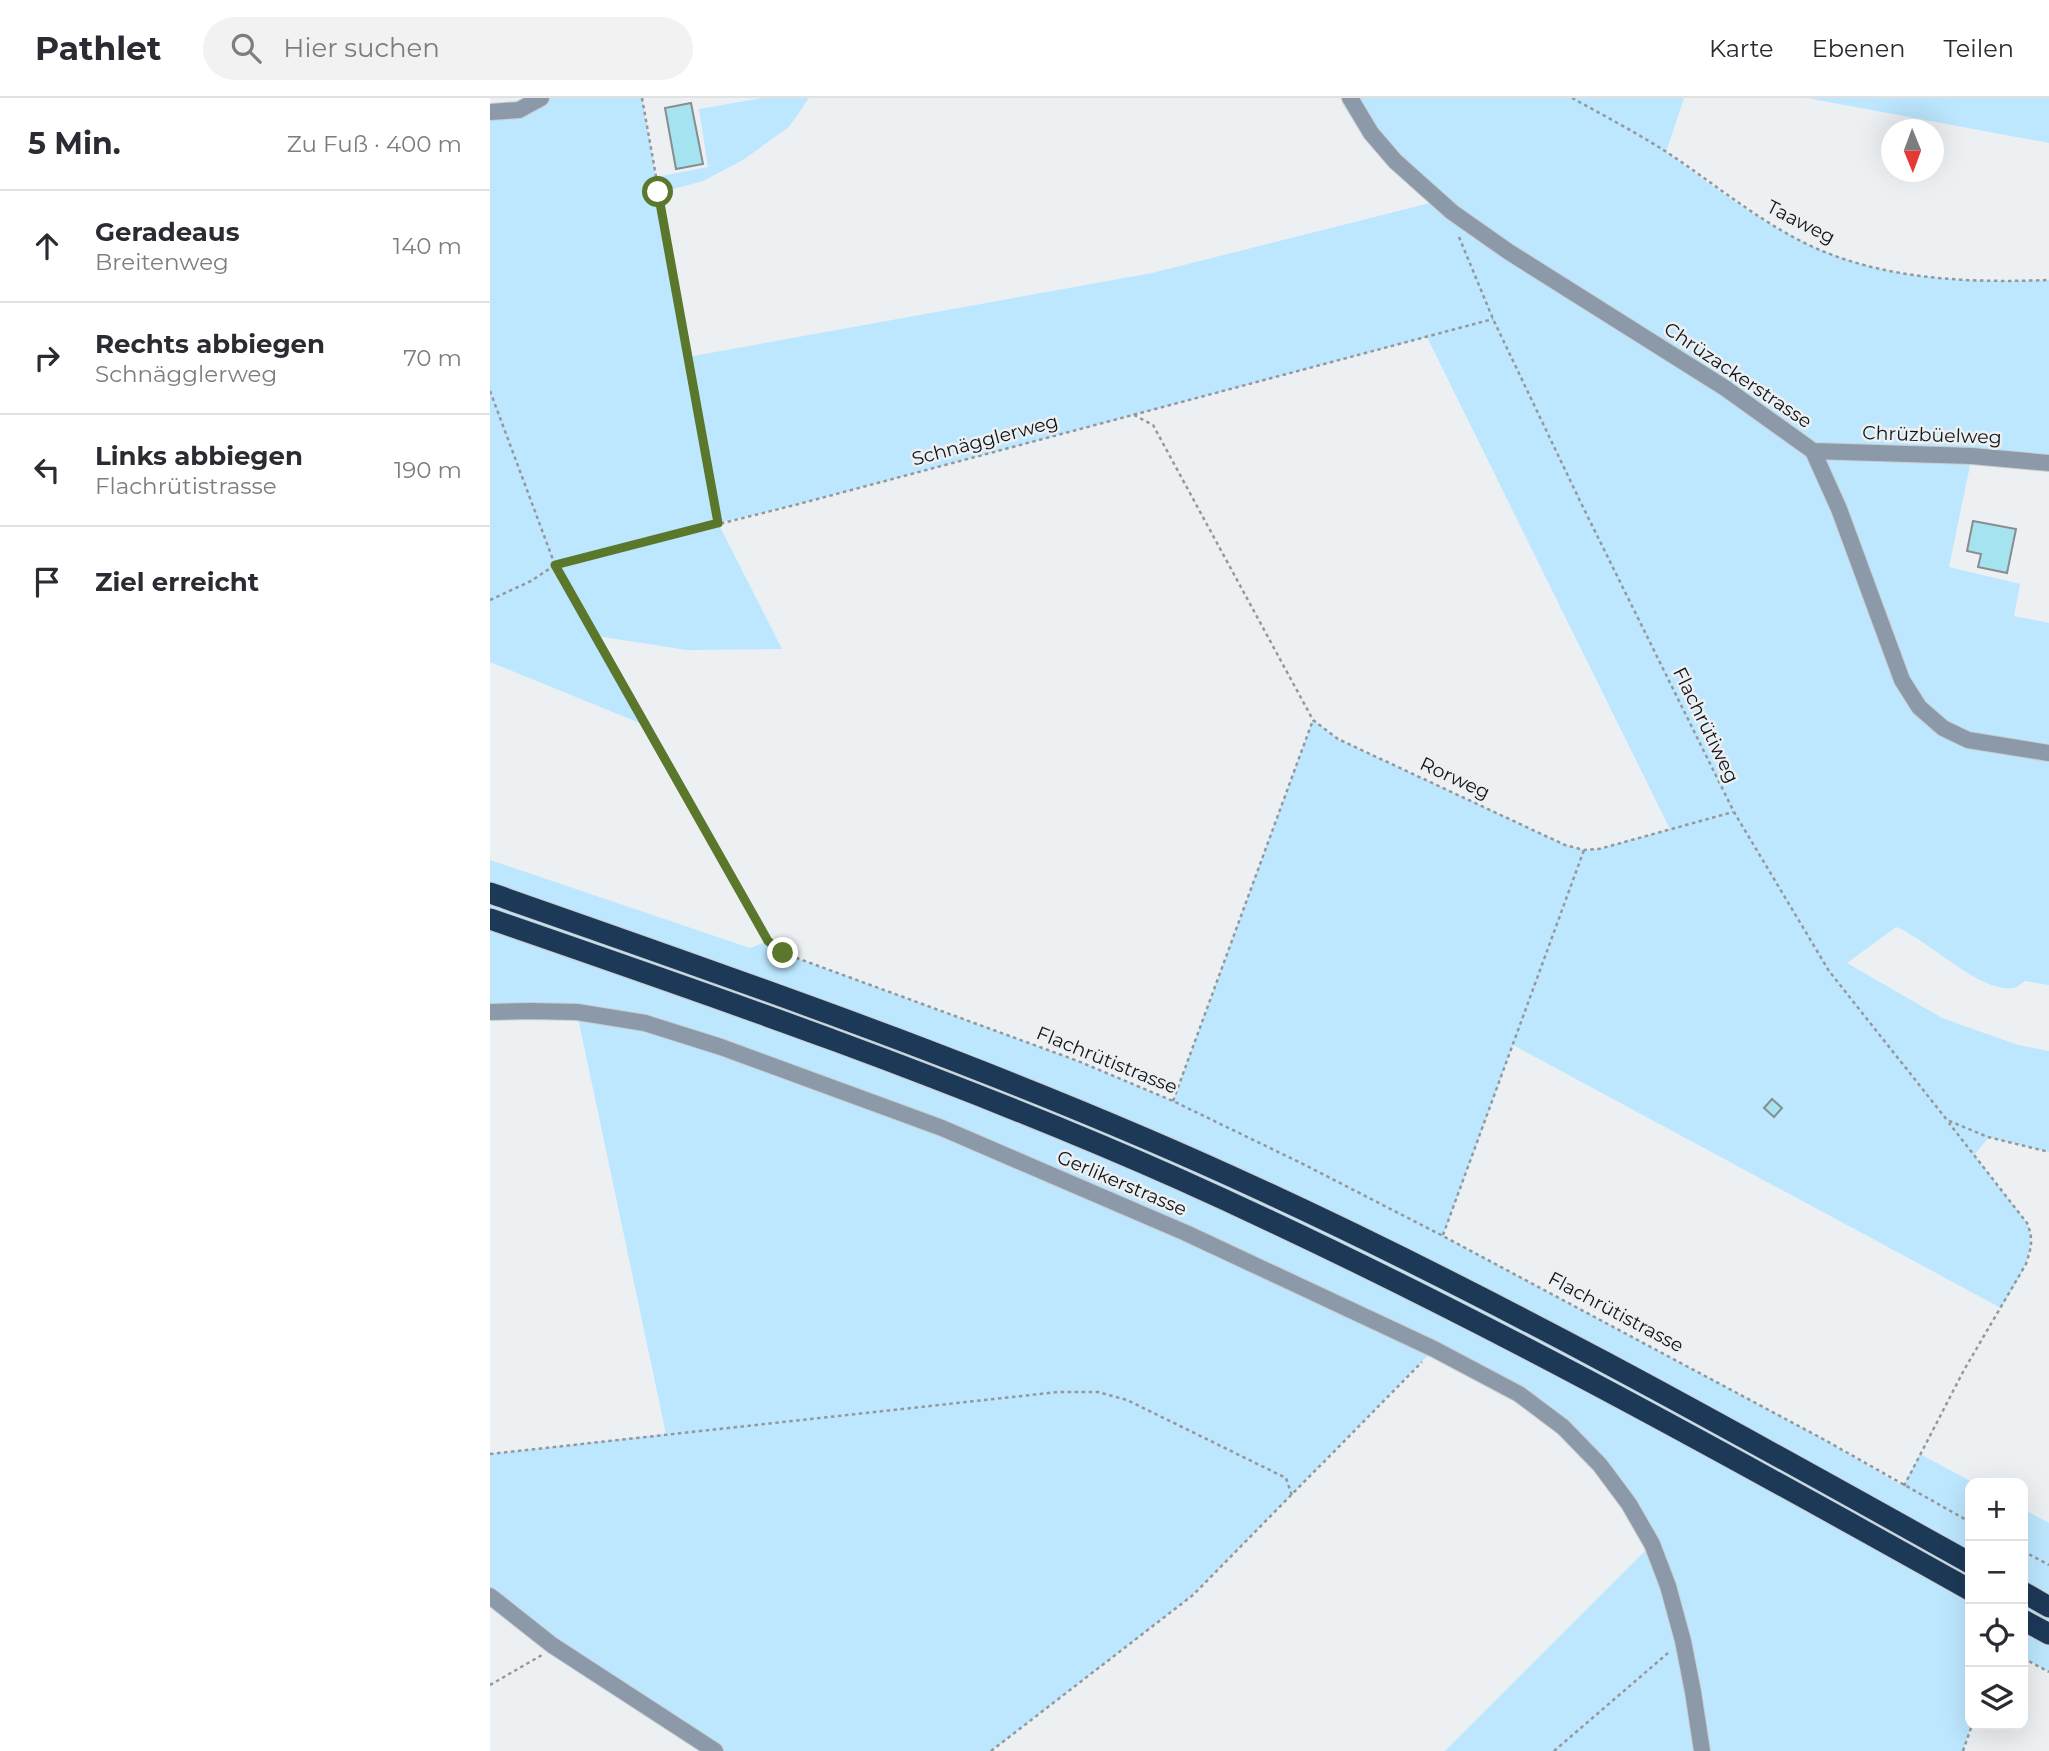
<!DOCTYPE html>
<html lang="de">
<meta charset="utf-8">
<style>
:root{--surface:#fff;--page:#f2f2f3;--text:#2b2b33;--muted:#7c7c81;--line:#e1e1e2}
body{margin:0;font-family:Montserrat,sans-serif;background:var(--page);color:var(--text)}
.controls{position:absolute;right:21px;bottom:21px;display:grid;overflow:hidden;border-radius:14px;box-shadow:0 7px 28px #0002}
.controls button{width:63px;height:63px;display:grid;place-items:center;padding:0;border:0;border-bottom:2px solid var(--line);background:var(--surface);color:var(--text);font:35px sans-serif}
.compass{position:absolute;left:1391px;top:21px;width:63px;height:63px;border-radius:50%;background:var(--surface);box-shadow:0 7px 28px #0002;rotate:179deg}
.stop{position:absolute;width:21px;height:21px;margin:-16px;border:5px solid #5a772b;border-radius:50%;background:#fff}
.stop.end{background:#5a772b;border-color:#fff;box-shadow:0 2px 7px #0008}
.list{margin:0;padding:0;list-style:none}
h2{display:flex;justify-content:space-between;align-items:center;height:91px;margin:0;padding:0 28px;font-size:30px}
h2 small{font-size:23px;font-weight:400;color:var(--muted)}
.list li{display:grid;grid-template-columns:46px 1fr auto;gap:21px;align-items:center;box-sizing:border-box;height:112px;padding:0 28px;border-top:2px solid var(--line)}
.list b{display:block;font-size:26px;white-space:nowrap}
.list p{margin:0;font-size:23px;white-space:nowrap;color:var(--muted)}
.list em{font-size:23px;font-style:normal;color:var(--muted)}
.icon{flex:none;width:38px;height:38px;fill:none;stroke:currentColor;stroke-width:2;stroke-linecap:round;stroke-linejoin:round}
.map{position:relative;flex:none;width:1559px;height:1653px;overflow:hidden}
header{display:flex;align-items:center;gap:42px;box-sizing:border-box;height:98px;padding:0 35px;background:var(--surface);border-bottom:2px solid var(--line)}
header strong{font-size:33px}
nav{display:flex;gap:38px;margin-inline-start:auto;font-size:24px}
.search{width:490px;height:63px;background:var(--page);display:flex;align-items:center;gap:18px;box-sizing:border-box;padding:0 24px;border-radius:38px;color:var(--muted);font-size:26px}
main{display:flex}
aside{flex:1;background:var(--surface)}
.map>svg:first-child{display:block}
</style>
<header>
<strong>Pathlet</strong>
<div class="search"><svg class="icon" aria-label="search" viewBox="0 0 24 24"><circle cx="10" cy="10" r="6"/><path d="M15 15l6 6"/></svg>Hier suchen</div>
<nav><a>Karte</a><a>Ebenen</a><a>Teilen</a></nav>
</header>
<main>
<aside>
<h2>5 Min.<small>Zu Fuß · 400 m</small></h2>
<ul class="list">
<li><svg class="icon" aria-label="ahead" viewBox="0 0 24 24"><path d="M12 20V5M6 11l6-6 6 6"/></svg><div><b>Geradeaus</b><p>Breitenweg</p></div><em>140 m</em></li>
<li><svg class="icon" aria-label="right" viewBox="0 0 24 24"><path d="M7 20v-9h11M14 6l5 5-5 5"/></svg><div><b>Rechts abbiegen</b><p>Schnägglerweg</p></div><em>70 m</em></li>
<li><svg class="icon" aria-label="left" viewBox="0 0 24 24"><path d="M17 20v-9H6M10 6l-5 5 5 5"/></svg><div><b>Links abbiegen</b><p>Flachrütistrasse</p></div><em>190 m</em></li>
<li><svg class="icon" aria-label="arrive" viewBox="0 0 24 24"><path d="M6 21V4h12l-3 4 3 4H6"/></svg><div><b>Ziel erreicht</b></div></li>
</ul>
</aside>
<div class="map">
<svg width="1559" height="1653" viewBox="0 0 1559 1653">
<rect width="100%" height="100%" fill="#ecf0f3"/>
<!-- green -->
<path fill="#bce7fe" d="M 51,0 L 152,0 L 166,79 L 218,69 L 209,11 L 272,0 L 319,0 L 299,29 L 253,62 L 213,83 L 168,95 L 198,259 L 662,175 L 948,103 L 860,0 L 1194,0 L 1176,54 C 1223,88 1270,125 1324,149 C 1397,182 1480,185 1559,182 L 1559,365 L 1482,358 L 1459,469 L 1530,486 L 1524,518 L 1559,525 L 1559,887 L 1535,883 C 1532,885 1530,887 1526,889 C 1496,900 1436,840 1406,829 L 1357,865 L 1452,920 L 1528,947 L 1559,953 L 1559,1054 L 1499,1039 L 1484,1057 L 1537,1125 C 1549,1156 1526,1184 1511,1210 L 1023,947 L 953,1138 L 1333,1341 L 1413,1388 L 1430,1356 L 1484,1385 L 1480,1385 L 1480,1627 L 1482,1627 L 1473,1653 L 955,1653 L 1162,1446 L 1073,1329 L 944,1251 L 703,1497 L 501,1653 L 225,1653 L 0,1498 L 0,1356 L 176,1336 L 87,915 L 0,914 L 0,762 L 260,850 L 278,843 L 293,855 L 588,963 L 683,1003 L 823,622 L 848,641 L 1075,747 L 1094,752 L 1109,751 L 1180,731 L 937,239 L 305,407 L 228,425 L 292,551 L 197,552 L 107,538 L 157,628 L 0,564 L 0,14 Z
M 1317,0 L 1559,0 L 1559,45 Z
M 1533,1411 L 1559,1425 L 1559,1574 L 1533,1560 Z"/>
<!-- building -->
<path fill="#a4e3ef" stroke="#888d8e" stroke-width="2" d="M 201,5 L 213,66 L 186,71 L 175,10 Z
M 1483,423 L 1526,431 L 1517,475 L 1488,469 L 1491,456 L 1477,453 Z
M 1282,1001 L 1292,1010 L 1284,1019 L 1274,1010 Z"/>
<g fill="none" stroke-linecap="round" stroke-linejoin="round">
<!-- minor casing -->
<g stroke="#c9cdcf" stroke-width="18">
<path id="minor" d="M 860,0 L 881,35 L 905,63 L 962,114 L 1019,154 L 1235,290 L 1323,353 L 1349,411 L 1412,582 L 1429,609 L 1453,630 L 1478,642 L 1559,655
M 0,14 L 29,12 L 51,0
M 1323,353 L 1482,358 L 1559,365
M 0,914 L 40,913 L 87,914 L 155,925 L 231,949 L 452,1030 L 696,1135 L 944,1251 L 1029,1296 L 1073,1329 L 1110,1367 L 1139,1406 L 1162,1446 L 1178,1488 L 1193,1543 L 1203,1594 L 1212,1653
M 0,1498 L 62,1547 L 225,1653"/>
</g>
<!-- highway casing -->
<g stroke="#c9cdcf" stroke-width="23">
<path id="highway" d="M 0,795 C 260,886 521,976 771,1092 C 1014,1204 1247,1335 1480,1465
M 0,821 C 232,901 464,981 689,1081 C 961,1203 1221,1347 1480,1492
M 1533,1494 L 1559,1509
M 1533,1522 L 1559,1536"/>
</g>
<!-- path -->
<path stroke="#95989a" stroke-width="2.5" stroke-dasharray="3.5 3.5" stroke-linecap="butt" d="M 152,0 L 228,424
M 1082,0 C 1113,17 1145,34 1175,53 C 1224,85 1269,124 1323,149 C 1396,182 1480,185 1559,182
M 969,139 L 1003,221 L 1090,403 L 1244,714 L 1339,873 L 1457,1022 L 1498,1039 L 1559,1054
M 0,293 L 65,467 L 278,843 L 293,855 L 588,963 L 683,1003 L 815,1067 L 953,1138 L 1333,1341 L 1480,1424
M 644,317 L 663,327 L 823,622 L 848,641 L 1075,747 L 1094,752 L 1109,751 L 1243,714
M 0,502 L 41,483 L 65,467 L 305,407 L 1003,221
M 683,1003 L 823,622
M 953,1137 L 1094,752
M 0,1356 L 568,1294 L 608,1294 L 637,1302 L 796,1380 L 802,1398
M 1414,1388 L 1474,1272 L 1536,1166 C 1541,1150 1544,1142 1537,1125 L 1459,1025
M 1533,1453 L 1559,1467
M 1533,1560 L 1559,1574
M 0,1587 L 52,1557
M 501,1653 L 703,1497 L 932,1264
M 1064,1653 L 1178,1555
M 1473,1653 L 1482,1627"/>
<!-- minor -->
<use href="#minor" stroke="#8b99a9" stroke-width="16"/>
<!-- highway -->
<use href="#highway" stroke="#1d3958" stroke-width="21"/>
</g>
<g fill="none" stroke-linecap="round" stroke-linejoin="round">
<!-- route -->
<path stroke="#5a772b" stroke-width="9" d="M 168,94 L 228,425 L 65,467 L 278,843 L 293,855"/>
</g>
<g text-anchor="middle" dominant-baseline="central" stroke-width="5" stroke-linejoin="round" paint-order="stroke">
<!-- street labels -->
<g font-size="19" fill="#131415" stroke="#ecf0f3">
<text transform="translate(1311 124) rotate(27)">Taaweg</text>
<text transform="translate(1248 277) rotate(34)">Chrüzackerstrasse</text>
<text transform="translate(1442 337) rotate(2)">Chrüzbüelweg</text>
<text transform="translate(495 342) rotate(-15)">Schnägglerweg</text>
<text transform="translate(1216 627) rotate(64)">Flachrütiweg</text>
<text transform="translate(965 680) rotate(25)">Rorweg</text>
<text transform="translate(617 962) rotate(22)">Flachrütistrasse</text>
<text transform="translate(632 1085) rotate(23)">Gerlikerstrasse</text>
<text transform="translate(1126 1214) rotate(28)">Flachrütistrasse</text>
</g>
</g>
</svg>
<div class="controls">
<button>+</button>
<button>−</button>
<button><svg class="icon" aria-label="locate" viewBox="0 0 24 24"><circle cx="12" cy="12" r="6"/><path d="M12 2v4M12 18v4M2 12h4M18 12h4"/></svg></button>
<button><svg class="icon" aria-label="layers" viewBox="0 0 24 24"><path d="M12 4l9 5-9 5-9-5zM3 14l9 5 9-5"/></svg></button>
</div>
<svg class="compass" viewBox="-18 -18 36 36"><path d="M0-13l5 13h-10z" fill="#e53935"/><path d="M0 13l5-13h-10z" fill="#7c7c81"/></svg>
<div class="stop" style="left:168px;top:94px"></div>
<div class="stop end" style="left:293px;top:855px"></div>
</div>
</main>
